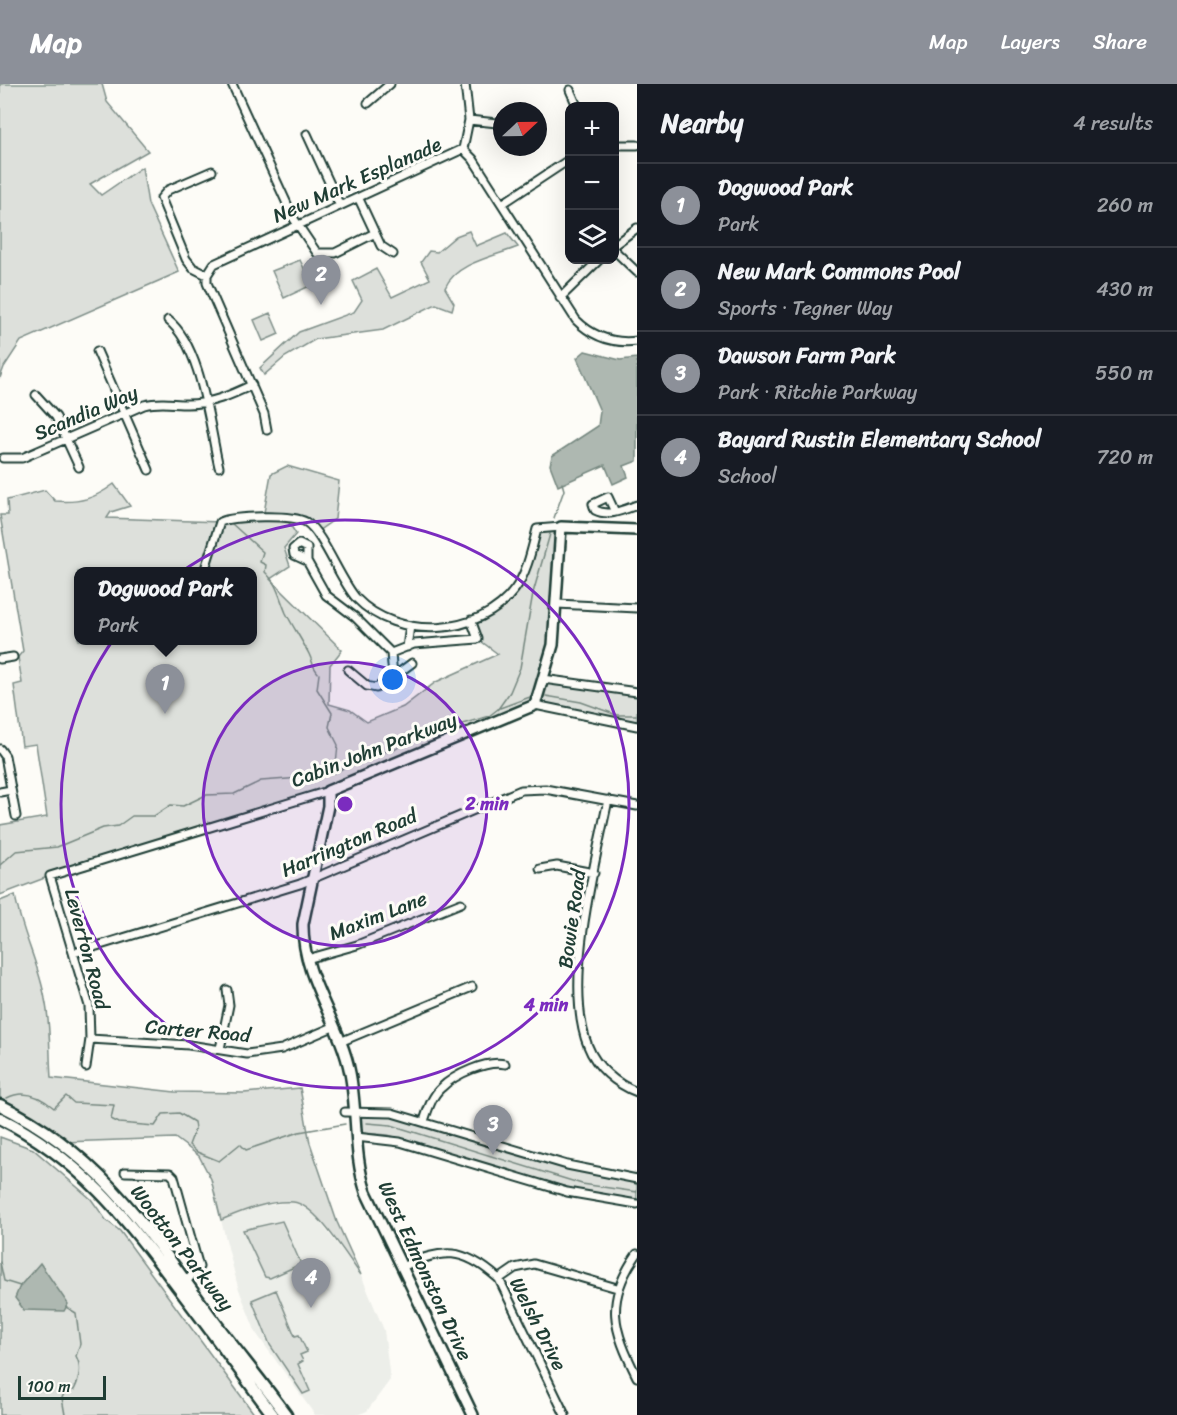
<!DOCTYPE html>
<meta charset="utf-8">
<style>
:root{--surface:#171b24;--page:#20242c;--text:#f1f3f6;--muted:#9ea1a6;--line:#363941;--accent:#8c9099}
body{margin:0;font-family:Sriracha,sans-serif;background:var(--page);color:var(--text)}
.controls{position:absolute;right:18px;top:18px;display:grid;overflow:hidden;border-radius:12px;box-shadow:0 6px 24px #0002}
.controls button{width:54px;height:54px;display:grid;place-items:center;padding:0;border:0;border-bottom:2px solid var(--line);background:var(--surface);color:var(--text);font:30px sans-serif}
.compass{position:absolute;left:493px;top:18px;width:54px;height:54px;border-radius:50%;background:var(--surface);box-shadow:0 6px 24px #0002;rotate:68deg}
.scale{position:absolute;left:18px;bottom:15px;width:88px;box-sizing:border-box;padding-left:6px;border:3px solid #1f3d34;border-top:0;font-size:16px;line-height:21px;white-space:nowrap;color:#1f3d34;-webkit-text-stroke:4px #fdfcf7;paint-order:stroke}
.you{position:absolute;left:393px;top:596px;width:21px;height:21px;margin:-15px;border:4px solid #fff;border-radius:50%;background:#1a73e8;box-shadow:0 0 0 9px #1a73e833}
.badge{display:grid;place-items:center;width:39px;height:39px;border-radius:50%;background:var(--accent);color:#fff;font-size:20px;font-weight:700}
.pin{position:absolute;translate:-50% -50px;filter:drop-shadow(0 2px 3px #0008)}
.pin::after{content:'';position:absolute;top:32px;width:21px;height:18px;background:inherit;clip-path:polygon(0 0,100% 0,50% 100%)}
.popup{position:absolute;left:74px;top:483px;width:183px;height:78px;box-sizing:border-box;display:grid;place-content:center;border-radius:12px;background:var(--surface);filter:drop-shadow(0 2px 4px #0005);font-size:20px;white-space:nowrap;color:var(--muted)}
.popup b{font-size:22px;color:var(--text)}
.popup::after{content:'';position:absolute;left:50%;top:100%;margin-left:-12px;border:12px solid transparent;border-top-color:var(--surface)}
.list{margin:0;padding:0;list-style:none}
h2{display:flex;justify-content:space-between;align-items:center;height:78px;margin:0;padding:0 24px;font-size:26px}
h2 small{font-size:20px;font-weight:400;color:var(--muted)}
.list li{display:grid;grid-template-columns:39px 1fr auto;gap:18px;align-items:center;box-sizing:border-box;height:84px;padding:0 24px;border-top:2px solid var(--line)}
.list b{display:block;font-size:22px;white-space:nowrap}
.list p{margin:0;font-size:20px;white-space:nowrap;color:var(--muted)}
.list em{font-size:20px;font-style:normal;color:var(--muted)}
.icon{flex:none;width:33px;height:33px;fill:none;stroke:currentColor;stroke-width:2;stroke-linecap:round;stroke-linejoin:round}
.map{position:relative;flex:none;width:637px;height:1331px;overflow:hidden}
header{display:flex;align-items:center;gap:36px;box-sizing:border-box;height:84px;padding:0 30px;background:var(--accent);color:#fff}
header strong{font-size:28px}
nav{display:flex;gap:33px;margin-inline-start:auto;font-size:21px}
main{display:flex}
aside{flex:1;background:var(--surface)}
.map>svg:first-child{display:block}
</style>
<header>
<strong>Map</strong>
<nav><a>Map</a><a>Layers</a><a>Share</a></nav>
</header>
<main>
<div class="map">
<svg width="637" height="1331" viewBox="0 0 637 1331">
<rect width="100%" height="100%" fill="#fdfcf7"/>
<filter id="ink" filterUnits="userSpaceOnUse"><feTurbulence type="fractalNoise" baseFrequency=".0167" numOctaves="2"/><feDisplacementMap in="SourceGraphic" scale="12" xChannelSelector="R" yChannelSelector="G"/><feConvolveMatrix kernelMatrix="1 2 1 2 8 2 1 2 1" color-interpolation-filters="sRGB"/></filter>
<g filter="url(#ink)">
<!-- built -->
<path fill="#eceee9" d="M 294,1118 L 314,1130 L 361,1191 L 384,1246 L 390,1296 L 367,1327 L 357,1331 L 315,1331 L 256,1249 L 238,1203 L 221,1136 L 253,1123 Z"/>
<!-- green -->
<path fill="#dde0db" stroke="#7e8e88" stroke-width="1.5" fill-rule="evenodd" d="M 0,0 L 102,0 L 107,18 L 148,67 L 90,100 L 101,111 L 142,83 L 148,120 L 179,188 L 21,257 L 4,283 L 0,294 Z
M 469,147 L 476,162 L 507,149 L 518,163 C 495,172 455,179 445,204 L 454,219 L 452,226 L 436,220 L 383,246 L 316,255 L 285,273 L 264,291 L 260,284 L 299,248 L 354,228 L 362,216 L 353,197 L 376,185 L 392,213 L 430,195 L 421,178 L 429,167 L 437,168 L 456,152 Z
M 300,176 L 312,201 L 284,214 L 272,187 Z
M 270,229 L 279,250 L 263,257 L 254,236 Z
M 287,382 L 339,397 L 335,435 L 315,449 L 305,438 L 286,434 L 296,450 L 284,464 L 290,482 L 270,495 L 342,566 L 330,581 L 329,620 L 350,626 L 367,638 L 403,623 L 436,598 L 498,570 L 478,555 L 471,536 L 491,525 L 516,504 L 537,445 L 561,443 L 557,520 L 543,595 L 637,608 L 637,642 L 535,621 L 360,695 L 50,792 L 0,811 L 0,741 L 47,733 L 36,660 L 22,662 L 14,601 L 22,599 L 18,573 L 23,567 L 0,431 L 8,431 L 7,416 L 45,406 L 55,417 C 80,419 94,415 114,400 L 130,422 L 111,428 L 107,434 L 220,438 L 263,434 L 271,390 ZM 78,488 L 252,488 L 252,556 L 78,556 Z
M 15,811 C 21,847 39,880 45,915 C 51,943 49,967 51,994 L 175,1008 L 244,1009 L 300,1004 L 310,1059 L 337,1138 L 361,1191 C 347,1173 316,1120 293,1118 C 268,1116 243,1127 221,1136 L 211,1095 L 199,1072 L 175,1054 L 64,1058 L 0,1021 L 0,817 Z
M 361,1030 L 393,1032 L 637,1098 L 637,1118 L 600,1113 L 388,1051 L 363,1049 L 359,1044 Z
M 0,1053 L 33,1065 L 91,1115 L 106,1136 L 120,1147 L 255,1331 L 0,1331 Z
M 282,1137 L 301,1180 L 270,1194 L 265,1193 L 243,1146 Z
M 276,1206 L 295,1252 L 299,1251 L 307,1268 L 300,1271 L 303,1277 L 298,1280 L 310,1307 L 303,1310 L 270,1261 L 252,1216 Z"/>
<!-- water -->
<path fill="#aeb8b1" stroke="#75877f" stroke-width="1.5" d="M 585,267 L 620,276 L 637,274 L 637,377 L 624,382 L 628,393 L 613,400 L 605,381 L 558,402 L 550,381 L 552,372 L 598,342 L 600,327 L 577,274 Z
M 40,1179 L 68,1220 L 64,1227 L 24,1226 L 15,1214 L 20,1202 Z"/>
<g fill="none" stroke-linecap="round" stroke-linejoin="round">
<!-- stream -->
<path stroke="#75877f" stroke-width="1.5" d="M 554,434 L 564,406 L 562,399
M 231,439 L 263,468 L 260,478 L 266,481 L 265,488 C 277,499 280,515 286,529 C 293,543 302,556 309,570 C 313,578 312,583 319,590 L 317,605 L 332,629 L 329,643 L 338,661 L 335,689
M 546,612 L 581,618 L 617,631 L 637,631
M 500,624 L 530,613
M 0,781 L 16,767 L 57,763 L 103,744 L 118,742 L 132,732 L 154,732 L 171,721 L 183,722 L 206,711 L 234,710 L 261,697 L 301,694 L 329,686 L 335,689 L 368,669 L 393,667 L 409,656 L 489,632 L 498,625 L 510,608 L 520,584 L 533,509 L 550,450
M 7,1014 C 24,1005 40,1012 54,1024 L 66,1012 L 74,1019 L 114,1021 L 111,1035 L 119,1039 L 155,1042 L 163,1030 L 179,1029 L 194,1038 L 195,1045 L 189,1061 L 197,1068 L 219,1077 L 240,1060 L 246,1066 L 299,1048 L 345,1040
M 367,1039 L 391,1041 L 582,1100 L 637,1108
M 0,1178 L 4,1197 L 20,1202
M 65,1331 L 62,1314 L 65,1307 L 74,1306 C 79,1296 82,1283 76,1272 L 80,1260 L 76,1229 L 66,1223"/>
<!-- minor casing -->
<g stroke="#1f3d34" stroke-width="11">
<path id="minor" d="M 232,0 L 294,135 L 317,169 L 335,169 L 375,149
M 570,6 L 577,22
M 368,19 L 390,0
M 469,36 L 497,39
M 307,50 L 340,122
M 614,61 L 637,61
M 463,65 L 473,75 L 576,236 C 593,253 613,260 637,257
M 463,65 L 469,36 L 465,0
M 359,115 L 381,162 L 393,170
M 502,120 L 570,75
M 614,161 L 637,144
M 614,166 L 637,188
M 207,191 L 193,184 L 186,175 L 161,114 L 168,106 L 212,87
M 560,214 L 599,176
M 168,236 C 202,263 209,341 219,383
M 97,267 L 149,386
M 36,311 L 56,333 L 79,383
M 267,346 L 264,330 L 207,199 L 207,191 L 214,180 L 463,65
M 3,374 L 22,374 L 144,321 C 160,317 172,320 187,320 C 211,320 231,311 252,301
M 615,428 L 608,413 L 593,420 L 595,426 C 609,433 623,426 637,421
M 307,477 L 294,471 L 293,465 L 299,460 L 307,464 L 307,477 L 326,511 L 355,533 L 391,569 L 414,560 L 478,555 L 471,536
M 204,488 L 220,438 C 234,432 292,430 306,438 C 323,449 340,496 356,514 C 397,557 480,553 515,505 C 527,489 532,464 537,445 L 561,443
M 557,520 L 637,524
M 407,563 L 410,542
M 0,575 L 13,573
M 348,586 L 367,602 L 376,604 L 393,593 L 391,569
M 393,593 L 412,579
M 543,595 L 637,608
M 535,621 L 637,642
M 0,665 L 5,672 L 16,732
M 0,708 L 11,706
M 608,716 C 595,780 563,901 588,962 C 596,983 616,1000 637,1008
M 540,785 L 557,782 L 594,789
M 74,869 L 300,800 L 521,706 L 545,705 L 637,722
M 307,875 L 357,861 L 461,819
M 90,955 L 189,961 L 247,970 L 282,965 L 333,943
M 340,958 L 472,903
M 220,965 L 229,921 L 227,906
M 86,983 L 90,955 L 89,922 L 50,792 L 328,707
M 345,1028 L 392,1029 L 567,1081 L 637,1095
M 424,1037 C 428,1025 432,1012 441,1004 C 455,990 487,976 505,980
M 356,1053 L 400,1058 L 567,1108 L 637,1120
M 125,1088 L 170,1089 L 174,1093 L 199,1183 L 185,1199
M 637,1170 C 604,1217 613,1245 637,1293
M 402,1183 C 443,1164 463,1163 499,1195 L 565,1331
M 499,1195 L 515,1184 L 534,1180 L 617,1204"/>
</g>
<!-- tertiary casing -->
<g stroke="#1f3d34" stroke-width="14">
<path id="tertiary" d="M 473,1331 L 366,1108 C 353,1070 358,1029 350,989 C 340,937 302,895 303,840 L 328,722 L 328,707 L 535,621 L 553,561 L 561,443 L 637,446"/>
</g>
<!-- secondary casing -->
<g stroke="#1f3d34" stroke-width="15">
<path id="secondary" d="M 0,1021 C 95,1067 146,1142 205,1225 C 231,1261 260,1295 286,1331
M 0,1034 C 79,1074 126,1133 177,1202 C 210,1245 241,1288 273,1331"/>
</g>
<!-- minor -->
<use href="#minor" stroke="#fdfcf7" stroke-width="7"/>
<!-- tertiary -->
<use href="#tertiary" stroke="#fdfcf7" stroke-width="9"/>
<!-- secondary -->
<use href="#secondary" stroke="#fdfcf7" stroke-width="10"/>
</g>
</g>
<!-- distance rings -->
<circle cx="345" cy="720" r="142" fill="#7b2cbf" fill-opacity=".12"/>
<g fill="none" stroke="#7b2cbf" stroke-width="3">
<circle cx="345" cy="720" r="142"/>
<circle cx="345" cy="720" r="284"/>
</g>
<g text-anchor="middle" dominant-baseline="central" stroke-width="6" stroke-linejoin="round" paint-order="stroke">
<!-- street labels -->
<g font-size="20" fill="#1f3d34" stroke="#fdfcf7">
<text transform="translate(357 96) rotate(-24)">New Mark Esplanade</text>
<text transform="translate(86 329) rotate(-23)">Scandia Way</text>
<text transform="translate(374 666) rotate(-21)">Cabin John Parkway</text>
<text transform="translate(349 759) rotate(-23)">Harrington Road</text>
<text transform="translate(378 832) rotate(-21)">Maxim Lane</text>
<text transform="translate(572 835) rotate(-82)">Bowie Road</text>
<text transform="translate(87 865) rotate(75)">Leverton Road</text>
<text transform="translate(198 947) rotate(5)">Carter Road</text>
<text transform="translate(182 1164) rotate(52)">Wootton Parkway</text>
<text transform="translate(425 1187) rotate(65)">West Edmonston Drive</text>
<text transform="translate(538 1240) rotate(63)">Welsh Drive</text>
</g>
</g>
<circle cx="345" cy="720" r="9" fill="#7b2cbf" stroke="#fdfcf7" stroke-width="3"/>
<g font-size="18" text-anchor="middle" font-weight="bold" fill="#7b2cbf" stroke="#fdfcf7" stroke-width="6" stroke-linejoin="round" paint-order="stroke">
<text x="487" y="726">2 min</text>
<text x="546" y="927">4 min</text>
</g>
</svg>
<div class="controls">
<button>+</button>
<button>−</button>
<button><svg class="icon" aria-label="layers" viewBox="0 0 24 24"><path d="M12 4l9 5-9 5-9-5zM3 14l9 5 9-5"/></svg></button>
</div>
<svg class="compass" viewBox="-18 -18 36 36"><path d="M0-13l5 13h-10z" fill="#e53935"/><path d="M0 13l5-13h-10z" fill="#9ea1a6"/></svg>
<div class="scale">100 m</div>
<div class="you"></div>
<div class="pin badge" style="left:165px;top:630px">1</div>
<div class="popup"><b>Dogwood Park</b>Park</div>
<div class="pin badge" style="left:321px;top:221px">2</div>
<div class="pin badge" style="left:493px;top:1071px">3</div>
<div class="pin badge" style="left:311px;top:1224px">4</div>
</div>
<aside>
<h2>Nearby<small>4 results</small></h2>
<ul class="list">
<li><span class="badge">1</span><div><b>Dogwood Park</b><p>Park</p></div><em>260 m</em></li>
<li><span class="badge">2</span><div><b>New Mark Commons Pool</b><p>Sports · Tegner Way</p></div><em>430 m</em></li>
<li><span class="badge">3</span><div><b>Dawson Farm Park</b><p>Park · Ritchie Parkway</p></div><em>550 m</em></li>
<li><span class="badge">4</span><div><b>Bayard Rustin Elementary School</b><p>School</p></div><em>720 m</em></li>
</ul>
</aside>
</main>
